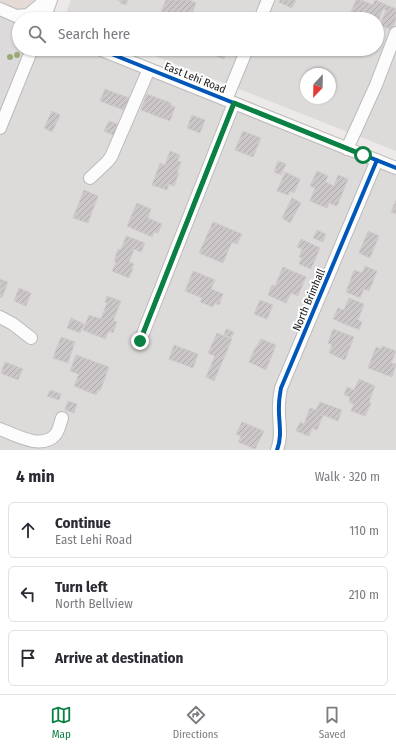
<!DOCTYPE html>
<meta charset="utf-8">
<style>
:root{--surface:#fff;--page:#f2f2f3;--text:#2b2b33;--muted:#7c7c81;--line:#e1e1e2;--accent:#0b8043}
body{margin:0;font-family:"Fira Sans Condensed",sans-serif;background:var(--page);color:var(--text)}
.compass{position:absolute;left:300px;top:68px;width:36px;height:36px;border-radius:50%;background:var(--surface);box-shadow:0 1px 3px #0004;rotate:202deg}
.stop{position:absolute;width:12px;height:12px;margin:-9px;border:3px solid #0b8043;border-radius:50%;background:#fff}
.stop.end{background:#0b8043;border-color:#fff;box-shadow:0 1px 4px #0008}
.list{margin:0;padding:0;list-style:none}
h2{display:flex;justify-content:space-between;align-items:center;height:52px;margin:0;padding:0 16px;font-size:17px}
h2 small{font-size:13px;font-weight:400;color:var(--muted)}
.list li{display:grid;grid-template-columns:26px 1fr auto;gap:12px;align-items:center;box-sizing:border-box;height:56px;margin:0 8px 8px;padding:0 8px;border:1px solid var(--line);border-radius:6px}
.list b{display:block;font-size:15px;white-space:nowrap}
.list p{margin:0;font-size:13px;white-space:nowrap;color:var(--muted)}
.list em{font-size:13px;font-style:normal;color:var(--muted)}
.icon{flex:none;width:22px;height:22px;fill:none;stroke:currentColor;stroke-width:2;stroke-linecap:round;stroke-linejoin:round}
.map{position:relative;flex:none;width:396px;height:450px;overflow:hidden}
.search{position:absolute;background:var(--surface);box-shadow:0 1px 3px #0004;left:12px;right:12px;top:12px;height:44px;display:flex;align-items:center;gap:10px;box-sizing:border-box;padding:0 14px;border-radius:22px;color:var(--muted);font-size:15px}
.sheet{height:244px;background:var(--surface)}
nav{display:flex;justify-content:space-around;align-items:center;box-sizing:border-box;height:56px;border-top:1px solid var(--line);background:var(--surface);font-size:11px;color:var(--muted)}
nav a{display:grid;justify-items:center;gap:2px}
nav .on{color:var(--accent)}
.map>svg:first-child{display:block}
</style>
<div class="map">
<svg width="396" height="450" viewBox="0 0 396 450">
<defs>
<pattern id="building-hatch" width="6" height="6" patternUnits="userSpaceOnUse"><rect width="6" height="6" fill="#cbc6c7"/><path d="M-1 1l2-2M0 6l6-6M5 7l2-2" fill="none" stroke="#aeaaab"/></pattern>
</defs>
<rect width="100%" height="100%" fill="#eee9e9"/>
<!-- residential -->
<path fill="#dddada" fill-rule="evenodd" d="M 71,0 L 396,0 L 396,151 L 137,49 L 377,49 L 377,19 L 64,19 ZM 306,74 L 330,74 L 330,98 L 306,98 Z
M 32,49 L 99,49 L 396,168 L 396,450 L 0,450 L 0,128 Z"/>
<!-- education -->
<path fill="#e5dad5" d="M 0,0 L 51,0 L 44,19 L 24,19 L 0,9 Z"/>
<!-- religious -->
<path fill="#dcdada" d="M 0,9 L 19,19 L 19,49 L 32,49 L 0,128 Z"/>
<!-- building -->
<path fill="url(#building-hatch)" stroke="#d1cacb" d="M 117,0 L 128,0 L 126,5 L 120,3 L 121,1 Z
M 166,0 L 189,0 L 196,3 L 190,19 L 180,19 L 161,11 Z
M 280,0 L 296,0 L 292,8 L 279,2 Z
M 356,0 L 361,0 L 373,5 L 375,0 L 396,9 L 396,19 L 392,30 L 380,25 L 386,10 L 383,9 L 377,24 L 377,19 L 348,19 Z
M 199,49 L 228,49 L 224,59 Z
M 105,89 L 129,98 L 124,110 L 100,101 Z
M 147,94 L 171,103 L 170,105 L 175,107 L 170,121 L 141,110 Z
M 52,111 L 60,115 L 52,132 L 44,128 Z
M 192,115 L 205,120 L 200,133 L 187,128 Z
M 109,121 L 119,125 L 115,136 L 104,131 Z
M 243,131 L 261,138 L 253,157 L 235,150 Z
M 170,151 L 180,155 L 177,161 L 181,162 L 177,173 L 179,173 L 174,186 L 169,184 L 167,190 L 152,185 L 160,163 L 165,165 Z
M 278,161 L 286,164 L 281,175 L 274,172 Z
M 317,171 L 328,176 L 325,182 L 334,186 L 338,175 L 348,179 L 337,206 L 329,203 L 327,208 L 310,201 L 315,188 L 310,186 Z
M 285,172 L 300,179 L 294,193 L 290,191 L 288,195 L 277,191 Z
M 84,190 L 98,196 L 88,223 L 73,218 Z
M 292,198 L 301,203 L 290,223 L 282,218 Z
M 396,200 L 396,214 L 391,212 Z
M 137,203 L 151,209 L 148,218 L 162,224 L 158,233 L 154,232 L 152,237 L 127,226 Z
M 213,222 L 242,234 L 237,244 L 232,242 L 223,263 L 199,253 Z
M 317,230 L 326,234 L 323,242 L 313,238 Z
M 368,231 L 379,236 L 370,258 L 359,253 Z
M 126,236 L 145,243 L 141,252 L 134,249 L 129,262 L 134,264 L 132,267 L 133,268 L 129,278 L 112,271 L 116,262 L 114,261 L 118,249 L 121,250 Z
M 301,239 L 320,248 L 311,269 L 299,264 L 302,258 L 299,257 L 302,249 L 297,247 Z
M 365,266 L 377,271 L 369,291 L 364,289 L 360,298 L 346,292 L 354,270 L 362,273 Z
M 283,267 L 306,277 L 298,296 L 291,293 L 286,303 L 268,295 L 272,285 L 275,286 Z
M 193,271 L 215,280 L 211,289 L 223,294 L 219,305 L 215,303 L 213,307 L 200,302 L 202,298 L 185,291 Z
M 0,279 L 8,282 L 2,298 L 0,297 Z
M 19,288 L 31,293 L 26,306 L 14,301 Z
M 107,296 L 121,301 L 113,321 L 117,322 L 113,333 L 109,331 L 105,339 L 83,330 L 89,315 L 101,319 L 107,303 L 105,302 Z
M 349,298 L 364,304 L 358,320 L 362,322 L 359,330 L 333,319 L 338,308 L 344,310 Z
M 260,300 L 273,305 L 267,319 L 254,314 Z
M 71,318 L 84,324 L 80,333 L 67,328 Z
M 226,329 L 234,332 L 231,338 L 224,335 Z
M 333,329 L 354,337 L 345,360 L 329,353 L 332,345 L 328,343 Z
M 217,333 L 232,339 L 214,381 L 206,377 L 215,356 L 208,353 Z
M 61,337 L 75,342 L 68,363 L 53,358 Z
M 261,339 L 276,345 L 266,370 L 249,362 L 256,346 L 257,346 Z
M 174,345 L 198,354 L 193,368 L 169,359 Z
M 382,346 L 396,351 L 391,363 L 396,364 L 392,377 L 368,368 L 376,347 L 381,349 Z
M 76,355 L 109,367 L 100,391 L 98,390 L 96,395 L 74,386 L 79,374 L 70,371 Z
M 5,362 L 23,369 L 18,380 L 1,373 Z
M 359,379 L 375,386 L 369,402 L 371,403 L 365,416 L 351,411 L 354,404 L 349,402 L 350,397 L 344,395 L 347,387 L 354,390 Z
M 50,390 L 61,394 L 59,400 L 47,396 Z
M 68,401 L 77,404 L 74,413 L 65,410 Z
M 320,402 L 342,410 L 338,421 L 323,415 L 317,430 L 312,428 L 309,436 L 296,431 L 300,422 L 304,424 L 310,408 L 316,410 Z
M 242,422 L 264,431 L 255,449 L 238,442 L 241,436 L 236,434 Z"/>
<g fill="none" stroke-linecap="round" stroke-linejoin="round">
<!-- minor casing -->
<g stroke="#bcbaba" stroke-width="14">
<path id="minor" d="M 0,9 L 23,19
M 16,16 L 28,15 L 39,6 L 44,0
M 44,19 L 51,0
M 260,19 L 268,0
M 99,49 L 396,168
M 226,100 L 247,49
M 0,128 L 32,49
M 347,149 L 376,85 L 396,33
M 90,178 L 107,162 L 111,157 L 149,69
M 0,317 L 13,324 L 31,338
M 140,341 L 234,103
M 0,429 C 15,435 42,450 55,435 C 59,431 60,423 62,418
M 277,450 C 283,435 278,420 279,405 C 279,399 280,394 281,388 L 377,160"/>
</g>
<!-- minor -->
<use href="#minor" stroke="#fcfcfc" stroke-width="12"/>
<!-- cycleway casing -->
<g stroke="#fff" stroke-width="6">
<path id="cycleway" d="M 99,49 L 396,168
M 140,341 L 234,103
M 277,450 C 283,435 278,420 279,405 C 279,399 280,394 281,388 L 377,160"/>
</g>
<!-- cycleway -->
<use href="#cycleway" stroke="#0057b8" stroke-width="4"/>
</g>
<!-- trees -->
<g fill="#99ab74">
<circle cx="17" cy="55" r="3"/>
<circle cx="10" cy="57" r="3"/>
</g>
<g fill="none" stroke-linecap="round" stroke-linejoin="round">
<!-- route -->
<path stroke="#0b8043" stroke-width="5" d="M 140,341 L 234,103 L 363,155"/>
</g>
<g text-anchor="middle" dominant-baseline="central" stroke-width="4" stroke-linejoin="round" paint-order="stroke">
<!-- street labels -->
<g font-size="11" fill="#202020" stroke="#fff">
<text transform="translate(195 78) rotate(22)">East Lehi Road</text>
<text transform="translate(309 300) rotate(-67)">North Brimhall</text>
</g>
</g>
</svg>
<svg class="compass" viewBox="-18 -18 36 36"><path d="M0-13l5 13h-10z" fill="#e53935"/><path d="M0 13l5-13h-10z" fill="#7c7c81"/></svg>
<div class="stop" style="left:363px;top:155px"></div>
<div class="stop end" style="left:140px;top:341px"></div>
<div class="search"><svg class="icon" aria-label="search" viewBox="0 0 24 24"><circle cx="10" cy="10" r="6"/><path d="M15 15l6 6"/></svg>Search here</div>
</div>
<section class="sheet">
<h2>4 min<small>Walk · 320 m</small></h2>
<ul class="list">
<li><svg class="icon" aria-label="ahead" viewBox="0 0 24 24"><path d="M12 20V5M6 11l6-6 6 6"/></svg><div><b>Continue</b><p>East Lehi Road</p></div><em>110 m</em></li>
<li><svg class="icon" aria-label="left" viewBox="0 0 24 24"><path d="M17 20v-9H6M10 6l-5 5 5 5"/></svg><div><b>Turn left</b><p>North Bellview</p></div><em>210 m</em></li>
<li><svg class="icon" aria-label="arrive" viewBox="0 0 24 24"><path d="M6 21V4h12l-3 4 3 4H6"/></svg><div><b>Arrive at destination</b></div></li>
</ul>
</section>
<nav>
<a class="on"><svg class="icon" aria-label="map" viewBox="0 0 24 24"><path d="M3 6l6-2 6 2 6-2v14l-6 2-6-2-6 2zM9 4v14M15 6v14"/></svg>Map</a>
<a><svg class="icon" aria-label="directions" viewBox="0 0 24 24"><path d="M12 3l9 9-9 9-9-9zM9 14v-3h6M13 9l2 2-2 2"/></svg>Directions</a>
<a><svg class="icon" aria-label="saved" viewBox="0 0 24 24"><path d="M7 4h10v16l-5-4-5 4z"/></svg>Saved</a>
</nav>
